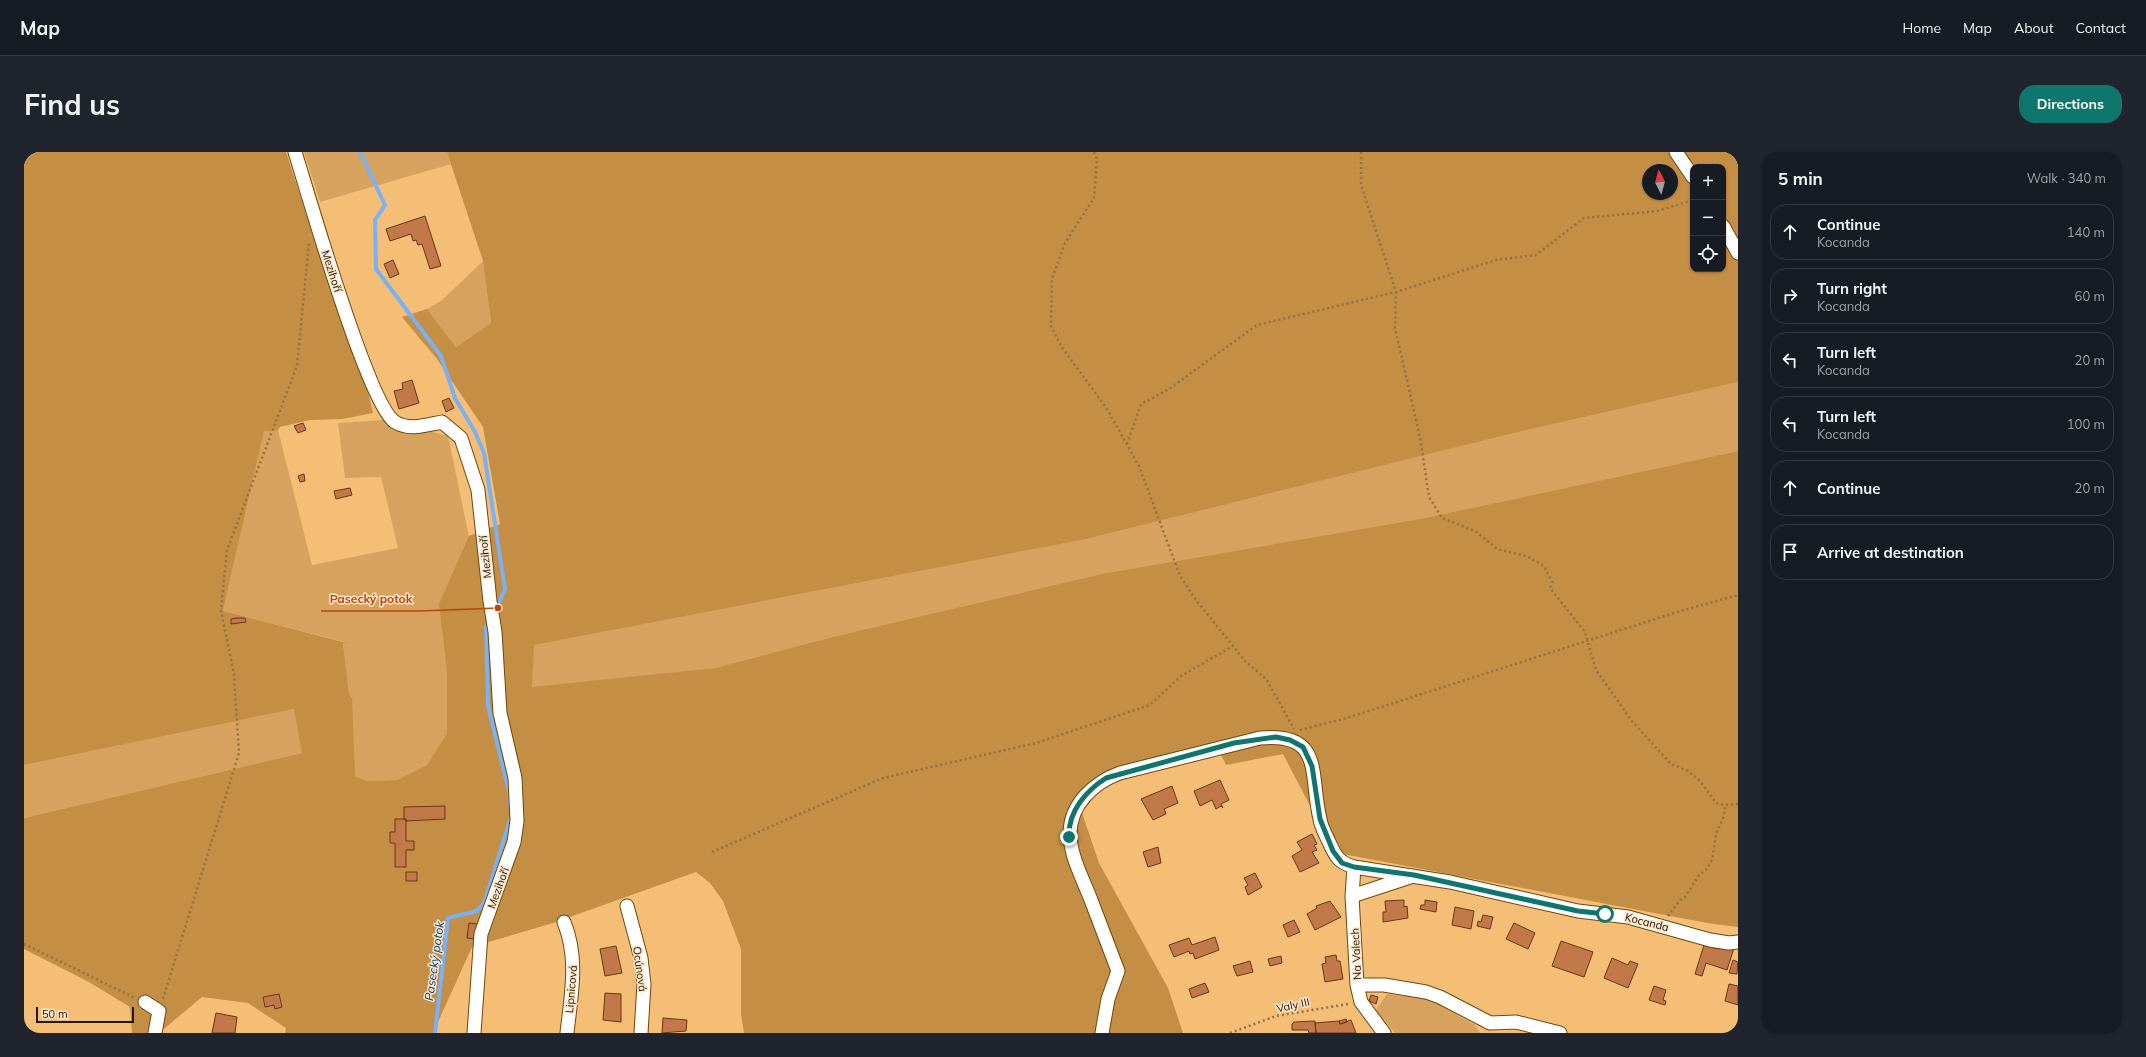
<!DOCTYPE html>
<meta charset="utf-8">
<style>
:root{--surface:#171b24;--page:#20242c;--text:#f1f3f6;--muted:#9ea1a6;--line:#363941;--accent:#0f766e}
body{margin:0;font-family:Mulish,sans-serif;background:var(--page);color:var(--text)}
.controls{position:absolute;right:12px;top:12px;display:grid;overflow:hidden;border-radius:8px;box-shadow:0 1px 3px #0004}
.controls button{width:36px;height:36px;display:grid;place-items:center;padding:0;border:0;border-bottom:1px solid var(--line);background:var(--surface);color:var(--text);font:20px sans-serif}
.compass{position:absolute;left:1618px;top:12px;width:36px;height:36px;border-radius:50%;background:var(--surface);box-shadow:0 1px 3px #0004;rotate:354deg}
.scale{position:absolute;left:12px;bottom:10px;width:98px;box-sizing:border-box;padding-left:4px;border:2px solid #241400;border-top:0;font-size:11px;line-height:14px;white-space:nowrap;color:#241400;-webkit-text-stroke:3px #fde6cb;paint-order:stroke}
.stop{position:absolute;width:12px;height:12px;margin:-9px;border:3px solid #0f766e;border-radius:50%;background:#fff}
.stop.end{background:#0f766e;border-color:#fff;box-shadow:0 1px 4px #0008}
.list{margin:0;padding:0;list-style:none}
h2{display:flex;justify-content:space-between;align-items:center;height:52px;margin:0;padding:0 16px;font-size:17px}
h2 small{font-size:13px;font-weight:400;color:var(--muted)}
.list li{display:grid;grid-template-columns:26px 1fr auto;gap:12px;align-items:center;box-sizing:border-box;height:56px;margin:0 8px 8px;padding:0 8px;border:1px solid var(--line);border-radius:16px}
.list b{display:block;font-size:15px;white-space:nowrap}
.list p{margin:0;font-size:13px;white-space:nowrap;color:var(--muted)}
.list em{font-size:13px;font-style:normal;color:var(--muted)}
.icon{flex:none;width:22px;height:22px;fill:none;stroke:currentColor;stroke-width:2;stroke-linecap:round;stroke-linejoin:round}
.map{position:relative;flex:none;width:1714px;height:881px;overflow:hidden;border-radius:16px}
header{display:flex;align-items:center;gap:24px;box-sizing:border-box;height:56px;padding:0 20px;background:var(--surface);border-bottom:1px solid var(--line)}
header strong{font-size:19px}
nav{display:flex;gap:22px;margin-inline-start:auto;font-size:14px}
.intro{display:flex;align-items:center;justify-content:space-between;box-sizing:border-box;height:96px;padding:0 24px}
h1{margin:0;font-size:28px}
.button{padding:10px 18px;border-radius:16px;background:var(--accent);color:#fff;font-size:14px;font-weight:700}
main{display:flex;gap:24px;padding:0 24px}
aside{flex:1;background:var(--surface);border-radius:16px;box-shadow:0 1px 3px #0004}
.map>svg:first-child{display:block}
</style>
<header>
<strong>Map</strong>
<nav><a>Home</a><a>Map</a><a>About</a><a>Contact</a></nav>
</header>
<div class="intro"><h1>Find us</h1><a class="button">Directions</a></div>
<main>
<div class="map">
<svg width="1714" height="881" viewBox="0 0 1714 881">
<rect width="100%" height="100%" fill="#f5be76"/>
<!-- green -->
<path fill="#d6a25e" d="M 280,0 L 423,0 L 427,12 L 296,50 Z
M 459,109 L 467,171 L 432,195 L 403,157 L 417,149 Z
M 1714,230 L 1714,299 L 1401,366 L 1077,422 L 812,484 L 691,516 L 508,536 L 509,493 L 1063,387 L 1486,282 Z
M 361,268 L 424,284 L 445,385 L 423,519 L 423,581 L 403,613 L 373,628 L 343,629 L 278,601 L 0,666 L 0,613 L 328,545 L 325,541 L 319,491 L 321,490 L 199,459 L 240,278 L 254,278 L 288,413 L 374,396 L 357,325 L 321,326 L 314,271 Z
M 1363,842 L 1404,846 L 1451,873 L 1456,881 L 1371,881 L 1352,858 Z"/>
<!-- forest -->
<path fill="#c48e45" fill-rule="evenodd" d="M 0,0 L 262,0 L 314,159 L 343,236 L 349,261 L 319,267 L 286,268 L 256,275 L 254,278 L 240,279 L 199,459 L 323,491 L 319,491 L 325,541 L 328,546 L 331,624 L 343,629 L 373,628 L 403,613 L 423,581 L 423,519 L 415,452 L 445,384 L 476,372 L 459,275 L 413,207 L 378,165 L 403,157 L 432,195 L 467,171 L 459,109 L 423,0 L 1714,0 L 1714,230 L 1486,282 L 1063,387 L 510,493 L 508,535 L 691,516 L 812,484 L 1077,422 L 1401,366 L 1714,299 L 1714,775 L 1683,771 L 1319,702 L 1294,669 L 1259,602 L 1202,613 L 1195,599 L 1143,611 L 1076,636 L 1064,653 L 1057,658 L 1075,711 L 1144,836 L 1159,881 L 720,881 L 717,862 L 717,797 L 699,749 L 686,731 L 672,720 L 529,771 L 448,795 L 409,881 L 261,881 L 262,876 L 224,851 L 178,845 L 135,881 L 108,881 L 106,855 L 65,830 L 0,797 L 0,666 L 278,601 L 270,557 L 0,613 ZM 1669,15 L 1699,15 L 1699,117 L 1669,117 ZM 1624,18 L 1648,18 L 1648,42 L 1624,42 Z"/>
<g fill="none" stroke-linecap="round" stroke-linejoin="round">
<!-- stream -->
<path stroke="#79b1f2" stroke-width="4" d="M 336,0 L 361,53 L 351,68 L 352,117 L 417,204 L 431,246 L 451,280 L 460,301 L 481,437 L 471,460
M 465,469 L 462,475 L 464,554 L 485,639 L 486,653
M 411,881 L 424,766 L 453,759 L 460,751 L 487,665"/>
</g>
<!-- building -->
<path fill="#c2794a" stroke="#6a3711" d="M 401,64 L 417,114 L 406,117 L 398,92 L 394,93 L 392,88 L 389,89 L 387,82 L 366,89 L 362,77 Z
M 369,108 L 375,122 L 366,126 L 360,112 Z
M 388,228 L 395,251 L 375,257 L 370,239 L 379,237 L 378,231 Z
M 425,246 L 430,256 L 422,260 L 418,249 Z
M 279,271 L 282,278 L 274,281 L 270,274 Z
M 280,322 L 281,329 L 276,330 L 274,324 Z
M 326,336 L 328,343 L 312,347 L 310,339 Z
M 213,466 L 221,466 L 222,470 L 207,472 L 207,467 Z
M 1196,628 L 1205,648 L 1197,652 L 1199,656 L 1197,654 L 1192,657 L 1188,648 L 1176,654 L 1170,639 Z
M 1148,634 L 1154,651 L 1140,657 L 1142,662 L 1129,668 L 1117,647 Z
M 421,654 L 421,667 L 382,669 L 380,667 L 380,655 Z
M 371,667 L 382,667 L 382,689 L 390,689 L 390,698 L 382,698 L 382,715 L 371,715 L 371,691 L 366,691 L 366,680 L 371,680 Z
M 1288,682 L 1293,692 L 1290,693 L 1293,698 L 1288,700 L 1295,711 L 1276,720 L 1268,704 L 1278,698 L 1273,690 Z
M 1134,695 L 1137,711 L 1124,715 L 1119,700 Z
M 382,720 L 393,720 L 393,729 L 382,729 Z
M 1231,721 L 1238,735 L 1224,743 L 1221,735 L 1224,733 L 1220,726 Z
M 1380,748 L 1380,755 L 1383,754 L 1384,766 L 1359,770 L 1359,760 L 1362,760 L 1361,749 Z
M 1401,748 L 1413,750 L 1412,760 L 1396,757 L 1397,753 L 1401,753 Z
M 1306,749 L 1317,765 L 1291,778 L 1283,762 L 1293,756 L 1292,754 Z
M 1431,755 L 1450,759 L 1447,777 L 1428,773 Z
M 1459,763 L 1469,765 L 1466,777 L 1453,774 L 1454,769 L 1457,770 Z
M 1270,768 L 1276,780 L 1264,785 L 1259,773 Z
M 445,771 L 454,772 L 452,787 L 443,786 Z
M 1490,771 L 1511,781 L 1504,797 L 1482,787 Z
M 1191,785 L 1195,798 L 1171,807 L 1169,801 L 1166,802 L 1165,799 L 1150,805 L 1145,793 L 1165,786 L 1168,793 Z
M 1537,789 L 1569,800 L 1560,825 L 1528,814 Z
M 1680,793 L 1695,797 L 1699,793 L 1710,796 L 1703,818 L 1682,811 L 1678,824 L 1671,822 Z
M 592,794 L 598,821 L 581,824 L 576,797 Z
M 1312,803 L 1313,809 L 1316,809 L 1319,827 L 1301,830 L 1298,812 L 1302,811 L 1301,805 Z
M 1257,804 L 1258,811 L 1246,814 L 1244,807 Z
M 1588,806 L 1604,813 L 1606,809 L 1614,812 L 1604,836 L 1580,826 Z
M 1709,808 L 1714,810 L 1713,822 L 1705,821 Z
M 1226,809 L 1229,820 L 1213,824 L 1209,814 Z
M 1181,831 L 1185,840 L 1168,846 L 1165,837 Z
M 1705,832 L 1714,834 L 1714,853 L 1701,849 Z
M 1630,834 L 1642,838 L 1639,848 L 1642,849 L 1641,853 L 1625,848 Z
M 581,841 L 597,842 L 597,870 L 579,868 Z
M 255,842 L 258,855 L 251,857 L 250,853 L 241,855 L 239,845 Z
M 1347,843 L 1354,845 L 1352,852 L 1345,849 Z
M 192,861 L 213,865 L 211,881 L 188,881 Z
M 639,866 L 663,868 L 662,879 L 638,881 Z
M 1322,867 L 1323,870 L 1316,872 L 1315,869 Z
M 1327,868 L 1332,881 L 1292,881 L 1291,871 L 1315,869 L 1316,872 Z
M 1291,869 L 1292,881 L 1285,881 L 1284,878 L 1268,878 L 1268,872 L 1270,870 Z"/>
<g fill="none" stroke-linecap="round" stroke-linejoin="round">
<!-- minor casing -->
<g stroke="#6e4809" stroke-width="15">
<path id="minor" d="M 271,0 C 284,41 344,253 371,270 C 386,279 402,273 418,270 L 437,286 L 454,338 L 466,449 L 471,480 L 476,561 L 491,626 L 493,669 L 490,690 L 457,782 L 450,881
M 1652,0 L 1669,25
M 1699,74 L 1714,101
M 1330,715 L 1328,744 L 1333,833 L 1337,850 L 1360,881
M 1328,744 L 1389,724
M 603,754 L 617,806 L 620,832 L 617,881
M 540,770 C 555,807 547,843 543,881
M 1333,833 L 1360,833 L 1402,840 L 1416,845 L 1466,871 L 1492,870 L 1536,881
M 121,850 L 135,859 L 131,881
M 1078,881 L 1084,847 L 1094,819 C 1085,795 1076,772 1067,748 C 1053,712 1031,678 1061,644 C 1072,632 1082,626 1096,621 L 1236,586 C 1301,580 1285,623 1296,667 C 1297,675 1302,683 1305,690 C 1312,705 1314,710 1330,715 L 1426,730 L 1554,759 L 1604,765 L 1686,788 L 1705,791 L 1714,790"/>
</g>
<!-- path -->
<path stroke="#957040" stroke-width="2.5" stroke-dasharray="2 3" stroke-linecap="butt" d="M 1070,0 L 1073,7 L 1070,46 L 1041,91 L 1028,127 L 1027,174 L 1037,194 L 1083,257 L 1115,314 L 1156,424 L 1172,448 L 1221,509 L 1243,528 L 1270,577
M 1337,0 L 1337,33 L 1372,140 L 1371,176 L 1396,285 L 1405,345 L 1418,366 L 1451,379 L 1473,397 L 1502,404 L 1520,414 L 1528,430 L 1526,436 L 1561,480 L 1572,518 L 1607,568 L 1647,612 L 1664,619 L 1677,630 L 1692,651 L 1701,653 L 1714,652
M 1103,292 L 1117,252 L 1145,237 L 1233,173 L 1372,140 L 1472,108 L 1512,103 L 1560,66 L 1633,59 L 1669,48
M 1276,578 L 1323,566 L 1653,460 L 1714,443
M 688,700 L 859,626 L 1012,591 L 1126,553 L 1157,524 L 1209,494
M 1644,764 L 1656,748 L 1661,745 L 1675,723 L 1683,717 L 1688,708 L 1692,682 L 1700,664 L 1701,653
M 0,792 L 111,846
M 139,847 L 215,601 L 210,522 L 197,459 L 203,398 L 273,214 L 285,91
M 1206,881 L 1252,864 L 1324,852"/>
<!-- minor -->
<use href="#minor" stroke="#fff" stroke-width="13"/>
</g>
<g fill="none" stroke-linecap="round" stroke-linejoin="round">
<!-- route -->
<path stroke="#0f766e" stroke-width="5" d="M 1045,685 C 1044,659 1062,639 1082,626 L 1210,591 L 1252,585 L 1266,588 L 1279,595 L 1288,614 L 1296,667 L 1309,699 L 1318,711 L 1330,715 L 1390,723 L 1554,759 L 1581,762"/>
</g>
<g text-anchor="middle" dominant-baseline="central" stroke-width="3" stroke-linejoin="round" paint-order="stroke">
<!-- street labels -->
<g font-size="11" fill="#241400" stroke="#fde6cb">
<text transform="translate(308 119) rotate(72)">Mezihoří</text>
<text transform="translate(461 405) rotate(-96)">Mezihoří</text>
<text transform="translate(474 736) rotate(-70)">Mezihoří</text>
<text transform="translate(1623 770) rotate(14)">Kocanda</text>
<text transform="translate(1332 802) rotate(-93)">Na Valech</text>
<text transform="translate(616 817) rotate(82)">Ocúnová</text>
<text transform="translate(547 837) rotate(-85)">Lipnicová</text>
<text transform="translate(1269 853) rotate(-12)">Valy III</text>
</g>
<!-- water labels -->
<g font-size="12" font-style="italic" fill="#01417a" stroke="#fde6cb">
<text transform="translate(410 809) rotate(-82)">Pasecký potok</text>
</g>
</g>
<!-- callouts -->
<path fill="none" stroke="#b74809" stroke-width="1.5" d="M474 456L396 459H297"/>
<circle fill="#b74809" stroke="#fde6cb" stroke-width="1.5" cx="474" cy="456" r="4"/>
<g font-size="12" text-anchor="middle" font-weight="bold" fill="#b74809" stroke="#fde6cb" stroke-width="3" stroke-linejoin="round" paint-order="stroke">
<text x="347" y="451">Pasecký potok</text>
</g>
</svg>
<div class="controls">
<button>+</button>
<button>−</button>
<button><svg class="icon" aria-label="locate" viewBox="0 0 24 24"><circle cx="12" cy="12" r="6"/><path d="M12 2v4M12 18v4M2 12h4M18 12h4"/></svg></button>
</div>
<svg class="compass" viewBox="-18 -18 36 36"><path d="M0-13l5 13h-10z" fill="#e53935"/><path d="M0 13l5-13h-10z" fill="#9ea1a6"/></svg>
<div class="scale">50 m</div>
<div class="stop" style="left:1581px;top:762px"></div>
<div class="stop end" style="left:1045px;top:685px"></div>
</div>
<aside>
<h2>5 min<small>Walk · 340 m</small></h2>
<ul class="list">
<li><svg class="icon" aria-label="ahead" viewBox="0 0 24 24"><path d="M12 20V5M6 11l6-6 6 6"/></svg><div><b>Continue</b><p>Kocanda</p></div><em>140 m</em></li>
<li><svg class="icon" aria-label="right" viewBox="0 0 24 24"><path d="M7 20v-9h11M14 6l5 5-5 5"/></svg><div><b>Turn right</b><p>Kocanda</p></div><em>60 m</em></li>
<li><svg class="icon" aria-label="left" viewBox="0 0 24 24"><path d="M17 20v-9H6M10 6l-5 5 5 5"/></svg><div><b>Turn left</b><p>Kocanda</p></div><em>20 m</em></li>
<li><svg class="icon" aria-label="left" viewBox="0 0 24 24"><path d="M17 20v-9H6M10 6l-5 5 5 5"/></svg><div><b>Turn left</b><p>Kocanda</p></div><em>100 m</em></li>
<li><svg class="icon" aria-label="ahead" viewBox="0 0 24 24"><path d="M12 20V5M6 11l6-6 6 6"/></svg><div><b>Continue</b></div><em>20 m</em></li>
<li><svg class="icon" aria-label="arrive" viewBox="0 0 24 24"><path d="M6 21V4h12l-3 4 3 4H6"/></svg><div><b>Arrive at destination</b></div></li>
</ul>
</aside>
</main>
